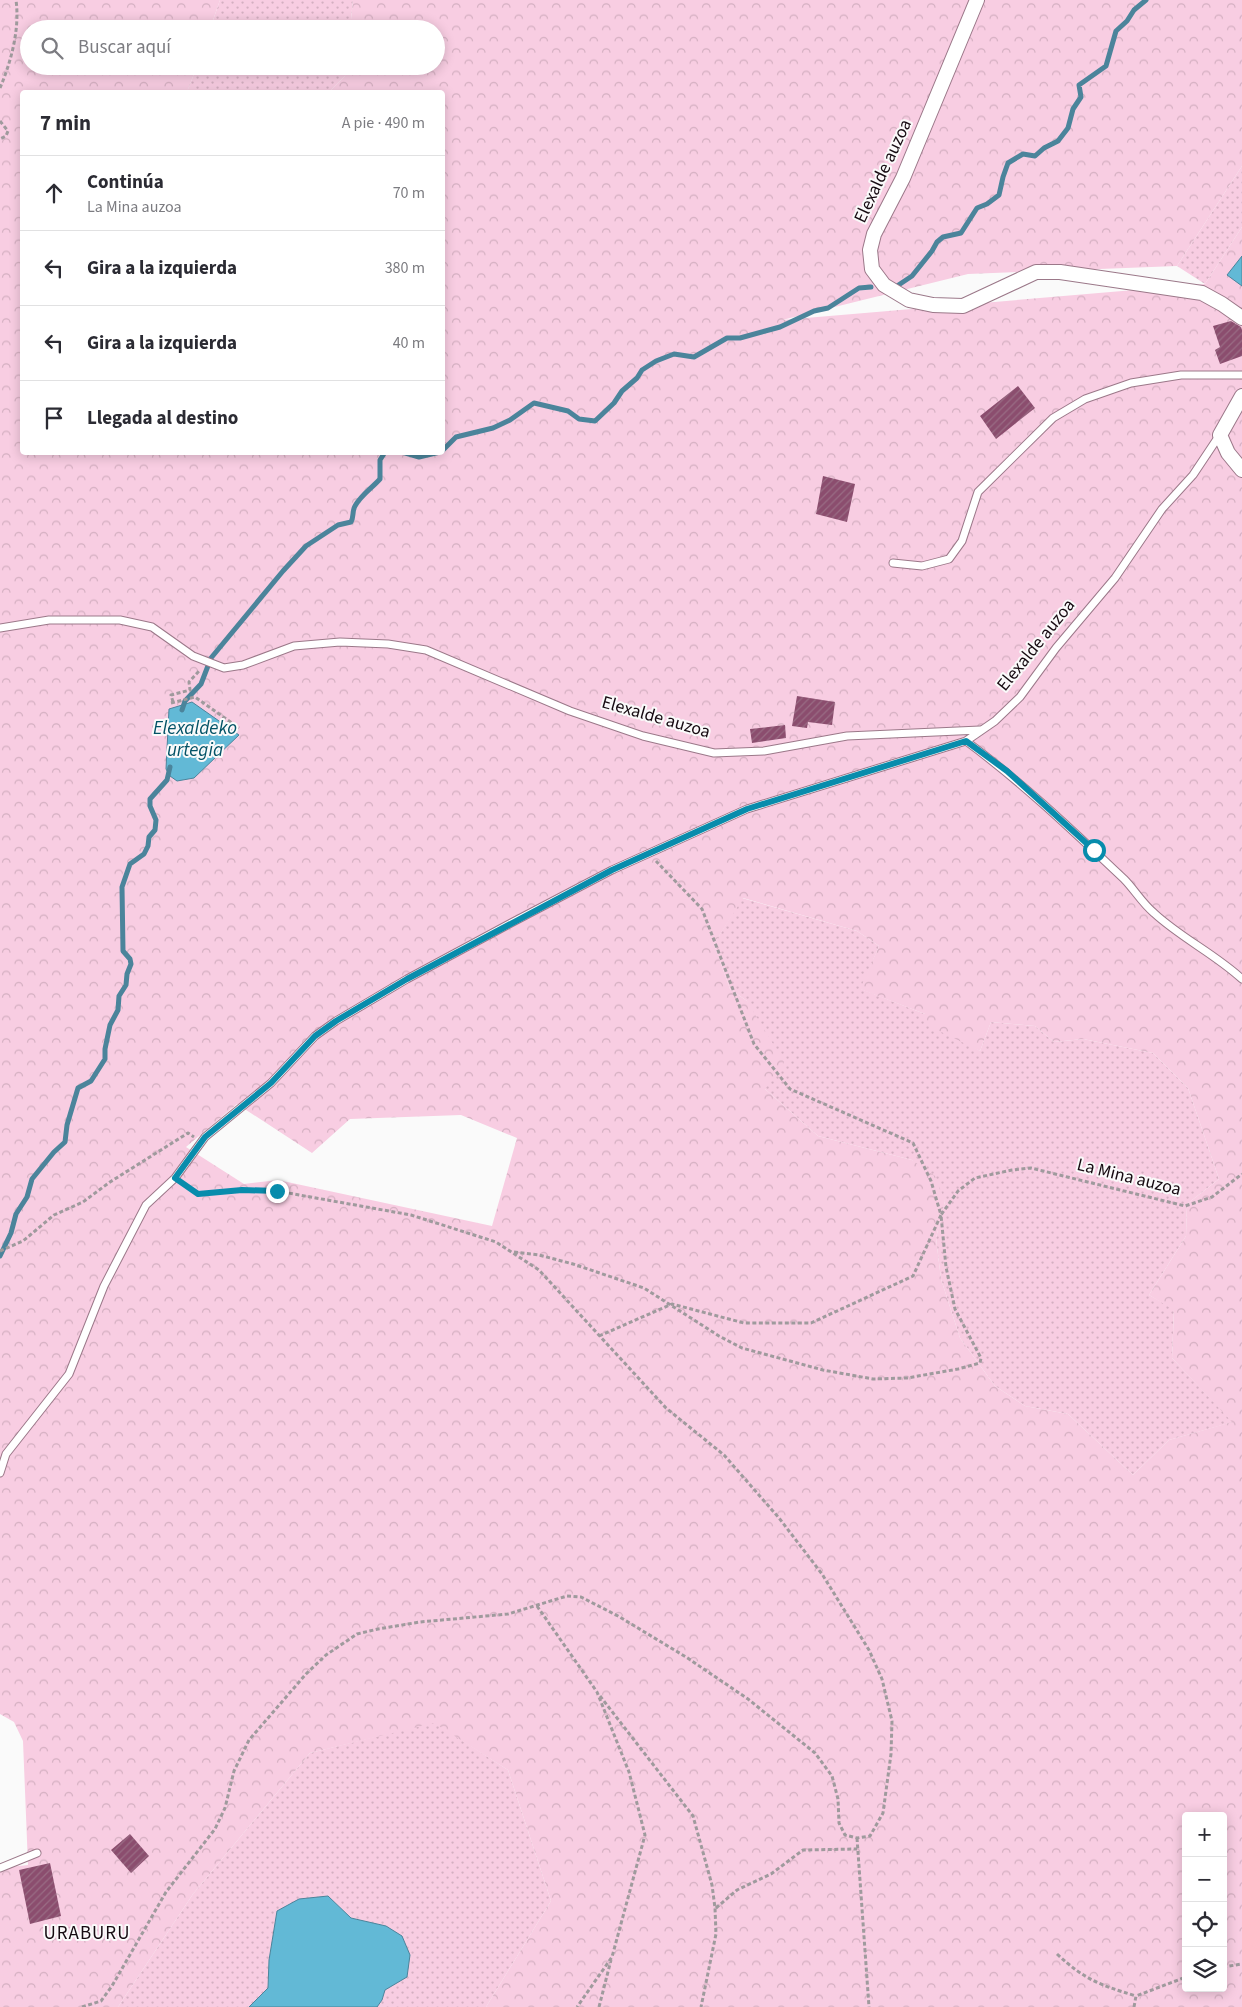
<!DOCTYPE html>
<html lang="es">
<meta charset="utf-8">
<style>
:root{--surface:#fff;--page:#f7f7f7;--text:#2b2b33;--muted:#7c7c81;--line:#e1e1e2}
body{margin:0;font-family:"Source Sans 3",sans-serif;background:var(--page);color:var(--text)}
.controls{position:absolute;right:15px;bottom:15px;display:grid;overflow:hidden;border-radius:5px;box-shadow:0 2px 12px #0003}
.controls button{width:45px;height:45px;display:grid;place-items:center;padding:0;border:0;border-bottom:1px solid var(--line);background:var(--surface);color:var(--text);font:25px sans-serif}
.stop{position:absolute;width:15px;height:15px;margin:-11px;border:4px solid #088cac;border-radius:50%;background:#fff}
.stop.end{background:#088cac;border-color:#fff;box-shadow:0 1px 5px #0008}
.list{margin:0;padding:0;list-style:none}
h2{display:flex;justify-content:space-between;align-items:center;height:65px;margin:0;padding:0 20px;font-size:21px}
h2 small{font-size:16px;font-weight:400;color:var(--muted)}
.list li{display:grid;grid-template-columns:32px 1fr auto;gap:15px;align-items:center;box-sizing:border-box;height:75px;padding:0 20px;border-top:1px solid var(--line)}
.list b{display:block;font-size:19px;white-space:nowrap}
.list p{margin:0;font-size:16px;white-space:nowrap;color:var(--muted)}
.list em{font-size:16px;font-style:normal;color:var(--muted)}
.icon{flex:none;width:28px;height:28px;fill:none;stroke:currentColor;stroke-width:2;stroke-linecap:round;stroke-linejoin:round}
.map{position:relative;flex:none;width:1242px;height:2007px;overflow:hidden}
.search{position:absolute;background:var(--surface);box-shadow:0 2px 12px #0003;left:20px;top:20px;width:425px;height:55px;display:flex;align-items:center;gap:12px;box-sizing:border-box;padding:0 18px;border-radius:28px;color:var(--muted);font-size:19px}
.panel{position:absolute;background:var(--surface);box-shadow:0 2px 12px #0003;left:20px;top:90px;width:425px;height:365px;border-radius:5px}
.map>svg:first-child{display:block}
</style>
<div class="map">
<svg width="1242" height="2007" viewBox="0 0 1242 2007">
<defs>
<pattern id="grass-dots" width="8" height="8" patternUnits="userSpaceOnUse" patternTransform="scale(1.25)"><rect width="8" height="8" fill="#f8cde2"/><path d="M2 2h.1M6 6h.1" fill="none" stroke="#d4afc1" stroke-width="1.8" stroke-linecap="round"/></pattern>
<pattern id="forest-crowns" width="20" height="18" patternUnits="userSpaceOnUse" patternTransform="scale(1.25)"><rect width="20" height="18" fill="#f8cde2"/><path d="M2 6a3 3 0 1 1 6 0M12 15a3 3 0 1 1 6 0" fill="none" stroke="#d4afc1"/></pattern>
<pattern id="building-hatch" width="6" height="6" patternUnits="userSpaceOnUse" patternTransform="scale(1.25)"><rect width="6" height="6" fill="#8b4d6e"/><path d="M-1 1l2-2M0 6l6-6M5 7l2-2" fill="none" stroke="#996c84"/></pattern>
</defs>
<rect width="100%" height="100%" fill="#fafafa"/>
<!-- grass -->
<path fill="url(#grass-dots)" d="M 220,0 L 353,0 L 350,29 L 210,29 Z
M 197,66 L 346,66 L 345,76 L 329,92 L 187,92 Z
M 1242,166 L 1242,227 L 1205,284 L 1177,266 Z
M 742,898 L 857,931 L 879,946 L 861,989 L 925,1014 L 980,1051 L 991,1022 L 1035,1026 L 1054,1042 L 1083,1039 L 1153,1053 L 1188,1088 L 1219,1179 L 1187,1204 L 1186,1236 L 1149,1295 L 1174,1309 L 1172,1358 L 1233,1422 L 1169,1440 L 1133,1475 L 1068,1414 L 1025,1406 L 995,1386 L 960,1338 L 941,1279 L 936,1238 L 945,1201 L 912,1160 L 818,1136 L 765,1089 L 747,1001 L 730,989 L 714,944 Z
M 434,1722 L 508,1770 L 551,1901 L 486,2007 L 377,2007 L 382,2000 L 384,1990 L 386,1926 L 351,1918 L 328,1896 L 277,1911 L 269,1960 L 268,1988 L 249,2007 L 118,2007 L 193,1894 L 310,1753 Z"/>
<!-- forest -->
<path fill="url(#forest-crowns)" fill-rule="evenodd" d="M 0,0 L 220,0 L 210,29 L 29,29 L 29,66 L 197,66 L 187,92 L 22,92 L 22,452 L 442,452 L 442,92 L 329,92 L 345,76 L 346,66 L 436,66 L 436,29 L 350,29 L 353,0 L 1242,0 L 1242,166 L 1177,266 L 968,274 L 782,320 L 1205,284 L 1242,227 L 1242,2007 L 486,2007 L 551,1901 L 508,1770 L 434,1723 L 310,1753 L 193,1894 L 118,2007 L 0,2007 L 0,1868 L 28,1865 L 23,1741 L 14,1722 L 0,1714 ZM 743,898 L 857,931 L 879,946 L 860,989 L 925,1014 L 925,1024 L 980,1051 L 991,1022 L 1035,1026 L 1054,1042 L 1083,1039 L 1153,1053 L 1188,1088 L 1219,1179 L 1187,1204 L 1186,1236 L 1149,1295 L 1174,1310 L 1172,1358 L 1232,1422 L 1169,1440 L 1133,1475 L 1068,1414 L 1025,1406 L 995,1386 L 960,1338 L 941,1279 L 936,1238 L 945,1201 L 935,1176 L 912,1160 L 818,1136 L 765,1089 L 784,1062 L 747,1001 L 730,989 L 714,944 ZM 237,1104 L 312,1153 L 350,1119 L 461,1115 L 517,1138 L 492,1226 L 278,1180 L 244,1184 L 186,1147 ZM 1186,1816 L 1223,1816 L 1223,1988 L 1186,1988 Z"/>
<!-- water -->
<path fill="#62b9d6" stroke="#4b849b" d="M 1242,256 L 1242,286 L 1227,275 Z
M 192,702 L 239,735 L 194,778 L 177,781 L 170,776 L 166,769 L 169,709 Z
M 328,1896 L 351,1918 L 386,1926 L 402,1936 L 410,1955 L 407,1977 L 385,1990 L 382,2000 L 377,2007 L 249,2007 L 268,1988 L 269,1960 L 277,1911 L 299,1899 Z"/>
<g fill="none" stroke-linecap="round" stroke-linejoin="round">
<!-- stream -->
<path stroke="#4b849b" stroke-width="5" d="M 897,286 L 912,276 L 932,251 L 937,242 L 943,237 L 961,233 L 977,208 L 987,204 L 999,195 L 1003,177 L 1008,163 L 1023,154 L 1035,156 L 1044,148 L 1058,141 L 1068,128 L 1073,109 L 1081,97 L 1079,85 L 1106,66 L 1116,31 L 1127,21 L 1134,10 L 1146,0
M 442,451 L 456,437 L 493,428 L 510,420 L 534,403 L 568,411 L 579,419 L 595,421 L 614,403 L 622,391 L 637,378 L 642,370 L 656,361 L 674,354 L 694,357 L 727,338 L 740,338 L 780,327 L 814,311 L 828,308 L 859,288 L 871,287
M 402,452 L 419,457 L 440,452
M 182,710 L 185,701 L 201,684 L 211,658 L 283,571 L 306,546 L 338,525 L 351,522 C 354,517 352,511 355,506 C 361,495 372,488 380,479 L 380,460 L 385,452
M 0,1256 L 11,1233 L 16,1214 L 27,1197 L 32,1179 L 54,1152 L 65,1142 L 67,1125 L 78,1088 L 91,1081 L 105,1059 L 105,1049 L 110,1025 L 118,1010 L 119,996 L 126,985 L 127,974 L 131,964 L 130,959 L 123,951 L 122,887 L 130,864 L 144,854 L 148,846 L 149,837 L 155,830 L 156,820 L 150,806 L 150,799 L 167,780 L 170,767"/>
</g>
<!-- building -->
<path fill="url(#building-hatch)" d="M 1231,321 L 1241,327 L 1242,330 L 1242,356 L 1220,364 L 1215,350 L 1220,347 L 1213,326 Z
M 1018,386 L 1035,408 L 996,439 L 980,416 Z
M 823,476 L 855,484 L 847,522 L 816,514 Z
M 797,696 L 835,702 L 832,725 L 808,722 L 807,728 L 792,726 Z
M 785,725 L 786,738 L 752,743 L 750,729 Z
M 130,1834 L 149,1856 L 131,1873 L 111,1850 Z
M 50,1863 L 61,1916 L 30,1924 L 19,1870 Z"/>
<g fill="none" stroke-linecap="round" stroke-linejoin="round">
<!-- service casing -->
<g stroke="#9b7889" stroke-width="9">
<path id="service" d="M 1219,436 L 1193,475 L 1162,509 L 1115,578 L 1056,648 L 1020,697 L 995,721 L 966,741 C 1023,783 1073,831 1124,879 C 1134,889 1142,903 1154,913 C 1181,938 1215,954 1242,979
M 893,563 L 922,566 L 949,559 L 962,541 L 978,492 L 1053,418 L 1085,399 L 1131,383 L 1181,375 L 1242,375
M 0,628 L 49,620 L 120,620 L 152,627 L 193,656 L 224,668 L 243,665 L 294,646 L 340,642 L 388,644 L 426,650 L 570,711 L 643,736 L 714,753 L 764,751 L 847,736 L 980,730
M 0,1473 L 6,1454 L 69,1374 L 104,1286 L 146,1205 L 175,1178 L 205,1137 L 271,1083 L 315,1036 L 336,1021 L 407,979 L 511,923 L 612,870 L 747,809 L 966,741
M 0,1868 L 37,1853"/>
</g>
<!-- minor casing -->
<g stroke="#9b7889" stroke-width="16">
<path id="minor" d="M 977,0 L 903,178 L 874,234 L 870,250 L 872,269 L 884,285 L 909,300 L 933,305 L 963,306 L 1036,272 L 1060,272 L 1202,293 L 1222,304 L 1242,318
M 1242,396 L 1220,435 L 1228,453 L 1242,470"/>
</g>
<!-- path -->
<path stroke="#9f9a9d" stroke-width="3" stroke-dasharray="4 2.5" stroke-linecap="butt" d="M 0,88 C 11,62 20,29 16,0
M 0,121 L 8,131 L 6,136 L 0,139
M 173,702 L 171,695 L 190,690 L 189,682 L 200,670
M 171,703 L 195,697 L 239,728
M 0,1251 L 23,1241 L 54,1215 L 83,1202 L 110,1182 L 188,1133 L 194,1137
M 514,1252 L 539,1255 L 573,1264 L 644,1288 L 719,1336 L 742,1348 L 823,1370 L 873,1379 L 907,1378 L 958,1369 L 980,1363 L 981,1358 L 955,1309 L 946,1267 L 941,1215 L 958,1191 L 975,1178 L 1012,1170 L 1031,1168 L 1185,1206 L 1212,1197 L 1242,1174
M 599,1336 L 672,1304 L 744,1323 L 811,1323 L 913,1276 L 941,1215 L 931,1181 L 913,1143 L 790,1089 L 754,1044 L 702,909 L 656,861
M 537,1606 L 597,1692 L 629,1772 L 645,1835 L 612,1957 L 577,2007
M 600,1696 L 693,1816 L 712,1885 L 715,1908 L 716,1934 L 701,2007
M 857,1838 L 869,2007
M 716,1908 L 737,1890 L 771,1874 L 803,1850 L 857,1849
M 1057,1954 C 1085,1980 1100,1985 1136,1996
M 1223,1967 L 1242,1964
M 82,2007 L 101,2001 L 112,1986 L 166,1892 L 215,1829 L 225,1808 L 234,1771 L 249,1740 L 306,1674 L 326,1655 L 357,1634 L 378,1629 L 420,1622 L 508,1614 L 567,1596 L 581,1597 L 618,1616 L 686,1657 L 748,1699 L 815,1753 L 832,1776 L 838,1799 L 839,1823 L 845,1835 L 857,1838 L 870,1836 L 883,1813 L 891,1754 L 892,1721 L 882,1679 L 869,1650 L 822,1574 L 779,1518 L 724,1455 L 666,1408 L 539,1270 L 496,1242 L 411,1215 L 277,1191 L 242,1190 L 198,1194 L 183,1183
M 599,2007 L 611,1960
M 1134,2007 L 1136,1996 L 1186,1977"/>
<!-- service -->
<use href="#service" stroke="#fff" stroke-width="7"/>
<!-- minor -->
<use href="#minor" stroke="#fff" stroke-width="14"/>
</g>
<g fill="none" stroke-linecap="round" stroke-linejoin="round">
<!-- route -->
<path stroke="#088cac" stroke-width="6" d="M 277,1191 L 242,1190 L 198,1194 L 175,1178 L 205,1137 L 271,1083 L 315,1036 L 336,1021 L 407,979 L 612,870 L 747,809 L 966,741 L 1007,771 L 1094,850"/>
</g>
<g text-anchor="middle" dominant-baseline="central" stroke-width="4" stroke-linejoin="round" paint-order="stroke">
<!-- street labels -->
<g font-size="18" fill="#160a11" stroke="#fafafa">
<text transform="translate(883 171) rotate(-65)">Elexalde auzoa</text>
<text transform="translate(1036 645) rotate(-51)">Elexalde auzoa</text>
<text transform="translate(656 717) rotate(16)">Elexalde auzoa</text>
<text transform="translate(1129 1177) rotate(14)">La Mina auzoa</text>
</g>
<!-- water labels -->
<g font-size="19" font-style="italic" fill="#035266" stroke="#fafafa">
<text x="195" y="728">Elexaldeko<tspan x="195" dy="22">urtegia</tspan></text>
</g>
<!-- neighbourhood labels -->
<g font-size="19" letter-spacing="1" fill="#160a11" stroke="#fafafa">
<text x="87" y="1933">URABURU</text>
</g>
</g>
</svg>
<div class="controls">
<button>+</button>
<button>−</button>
<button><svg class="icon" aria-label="locate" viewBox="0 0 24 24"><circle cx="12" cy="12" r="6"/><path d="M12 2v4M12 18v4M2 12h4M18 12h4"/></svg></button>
<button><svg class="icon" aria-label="layers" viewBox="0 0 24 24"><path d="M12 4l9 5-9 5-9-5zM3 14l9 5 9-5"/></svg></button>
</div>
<div class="stop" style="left:1094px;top:850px"></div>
<div class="stop end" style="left:277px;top:1191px"></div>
<div class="search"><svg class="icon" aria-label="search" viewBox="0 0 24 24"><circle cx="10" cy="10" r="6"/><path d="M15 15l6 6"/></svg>Buscar aquí</div>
<section class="panel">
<h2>7 min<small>A pie · 490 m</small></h2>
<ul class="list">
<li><svg class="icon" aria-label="ahead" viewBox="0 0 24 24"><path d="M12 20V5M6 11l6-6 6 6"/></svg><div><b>Continúa</b><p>La Mina auzoa</p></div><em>70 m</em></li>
<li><svg class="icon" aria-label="left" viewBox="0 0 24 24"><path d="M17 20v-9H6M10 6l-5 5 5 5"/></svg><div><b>Gira a la izquierda</b></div><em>380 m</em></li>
<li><svg class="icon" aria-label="left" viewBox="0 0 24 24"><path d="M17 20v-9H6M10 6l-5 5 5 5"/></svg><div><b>Gira a la izquierda</b></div><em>40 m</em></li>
<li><svg class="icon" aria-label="arrive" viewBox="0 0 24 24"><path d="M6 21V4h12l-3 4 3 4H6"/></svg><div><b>Llegada al destino</b></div></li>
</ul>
</section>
</div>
